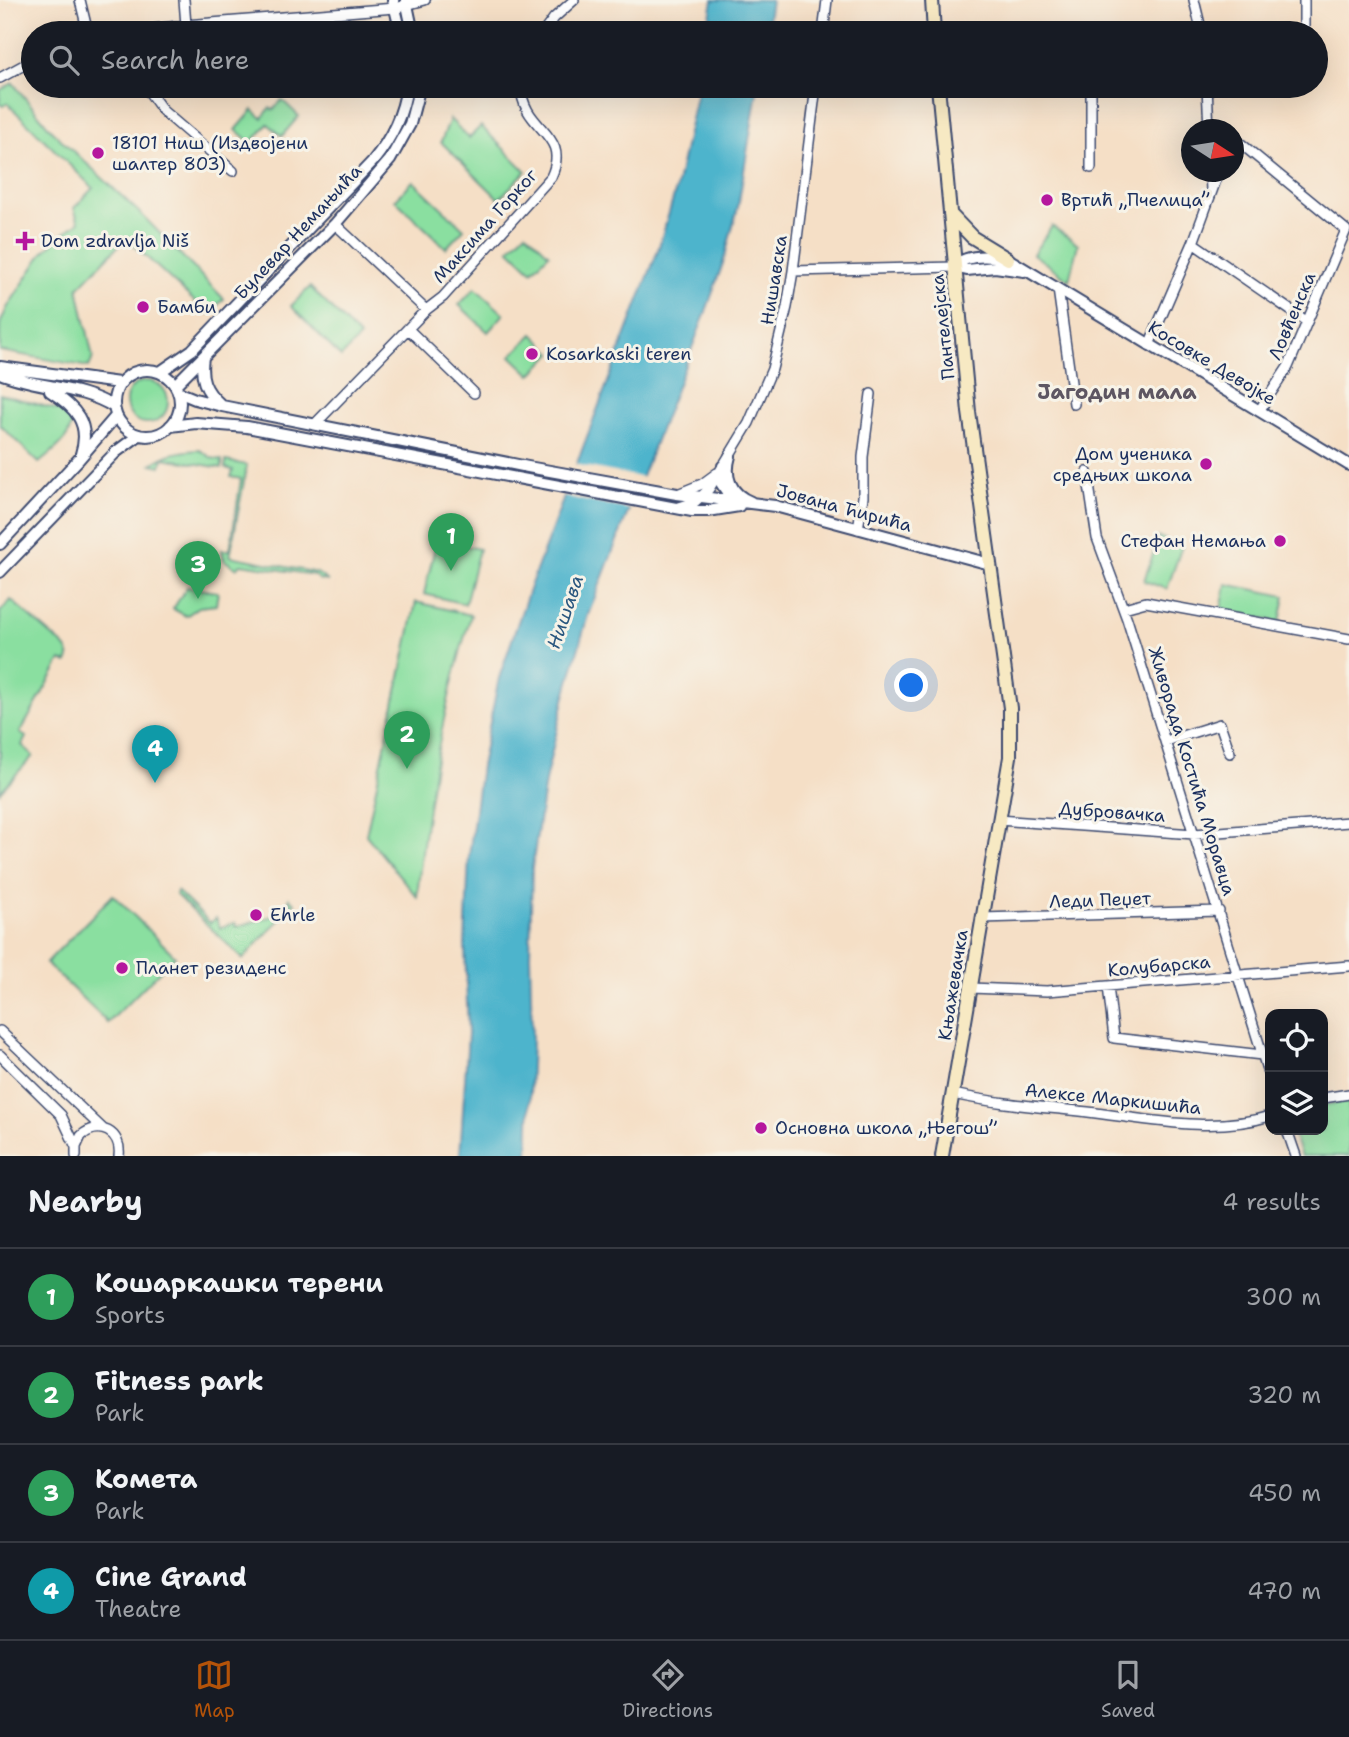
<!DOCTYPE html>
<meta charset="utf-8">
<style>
:root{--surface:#171b24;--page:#20242c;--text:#f1f3f6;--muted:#9ea1a6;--line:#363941;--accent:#b45309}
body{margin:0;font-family:"Shantell Sans",sans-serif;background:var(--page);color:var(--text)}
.controls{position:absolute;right:21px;bottom:21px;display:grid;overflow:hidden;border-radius:14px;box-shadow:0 7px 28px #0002}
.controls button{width:63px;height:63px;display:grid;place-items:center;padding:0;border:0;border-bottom:2px solid var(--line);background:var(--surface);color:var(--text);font:35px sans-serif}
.compass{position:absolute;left:1181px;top:119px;width:63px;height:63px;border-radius:50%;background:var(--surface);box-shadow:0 7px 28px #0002;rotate:102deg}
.you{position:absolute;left:912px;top:686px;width:24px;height:24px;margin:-18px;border:5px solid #fff;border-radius:50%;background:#1a73e8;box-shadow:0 0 0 10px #1a73e833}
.badge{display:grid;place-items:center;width:46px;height:46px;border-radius:50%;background:var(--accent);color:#fff;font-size:23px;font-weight:700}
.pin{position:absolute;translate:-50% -58px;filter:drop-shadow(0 2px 4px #0008)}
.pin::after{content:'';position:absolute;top:37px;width:24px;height:21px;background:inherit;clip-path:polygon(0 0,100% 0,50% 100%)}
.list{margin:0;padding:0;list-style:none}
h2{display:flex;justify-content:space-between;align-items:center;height:91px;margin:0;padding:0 28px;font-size:30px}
h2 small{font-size:23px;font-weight:400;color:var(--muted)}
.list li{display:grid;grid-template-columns:46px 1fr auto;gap:21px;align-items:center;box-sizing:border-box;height:98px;padding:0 28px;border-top:2px solid var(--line)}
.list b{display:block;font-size:26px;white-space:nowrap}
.list p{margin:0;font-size:23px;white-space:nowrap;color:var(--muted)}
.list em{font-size:23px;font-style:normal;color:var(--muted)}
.icon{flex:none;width:38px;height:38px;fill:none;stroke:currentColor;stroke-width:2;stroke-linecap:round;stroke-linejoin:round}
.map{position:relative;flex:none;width:1349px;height:1156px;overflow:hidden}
.search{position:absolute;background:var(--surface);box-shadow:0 7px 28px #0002;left:21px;right:21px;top:21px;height:77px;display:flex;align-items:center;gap:18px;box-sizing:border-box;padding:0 24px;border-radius:38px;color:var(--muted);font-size:26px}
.sheet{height:483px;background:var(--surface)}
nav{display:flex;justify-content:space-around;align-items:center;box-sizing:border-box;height:98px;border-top:2px solid var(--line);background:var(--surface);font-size:19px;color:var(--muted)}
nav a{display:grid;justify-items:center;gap:4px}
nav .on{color:var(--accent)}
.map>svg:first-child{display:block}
</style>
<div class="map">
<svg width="1349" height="1156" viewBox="0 0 1349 1156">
<rect width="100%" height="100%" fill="#f7f3e8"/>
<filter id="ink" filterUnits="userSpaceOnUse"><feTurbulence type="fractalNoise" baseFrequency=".0143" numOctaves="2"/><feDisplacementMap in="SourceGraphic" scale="14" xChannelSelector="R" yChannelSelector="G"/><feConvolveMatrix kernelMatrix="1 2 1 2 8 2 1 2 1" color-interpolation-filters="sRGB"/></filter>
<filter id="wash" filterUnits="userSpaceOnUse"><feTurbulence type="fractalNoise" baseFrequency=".00686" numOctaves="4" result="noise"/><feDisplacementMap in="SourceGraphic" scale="28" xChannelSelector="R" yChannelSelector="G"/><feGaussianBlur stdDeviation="1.57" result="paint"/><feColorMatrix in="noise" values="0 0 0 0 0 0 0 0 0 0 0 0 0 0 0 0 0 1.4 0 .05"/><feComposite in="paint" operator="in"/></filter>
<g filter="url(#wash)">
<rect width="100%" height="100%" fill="#f5dfc6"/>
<!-- green -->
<path fill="#8adfa0" stroke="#52877f" stroke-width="2" d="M 13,83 L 52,131 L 142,215 L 224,299 L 208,314 L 126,238 L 78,288 L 93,358 L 89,367 L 0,351 L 0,324 L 7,308 L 42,254 L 60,236 L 79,222 L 74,208 L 93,188 L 7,103 L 3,106 L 0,104 L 0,90 Z
M 282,100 L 299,116 L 282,136 L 268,124 L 251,143 L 236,130 L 253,110 L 262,118 L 270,108 L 273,110 Z
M 450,119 L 469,138 L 481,126 L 526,171 L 499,199 L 441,142 Z
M 413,181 L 464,229 L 446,248 L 395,200 Z
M 1052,226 L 1078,244 L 1069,280 L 1033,254 Z
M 526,232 L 549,254 L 532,271 L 509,249 Z
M 310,287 L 360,337 L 341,357 L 291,306 Z
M 475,288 L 504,314 L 488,332 L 459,305 Z
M 533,334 L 552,353 L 531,375 L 511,356 Z
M126 402a21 21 0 1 1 42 0a21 21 0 1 1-42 0Z
M 0,394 L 62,411 L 71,416 C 75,437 53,451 39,463 L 0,425 Z
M 200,450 L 212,458 L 222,460 L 222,468 L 163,458 L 161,466 L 152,464 C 167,453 181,451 200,450 Z
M 226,461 L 247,465 L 230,556 L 317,573 L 328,581 L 318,579 L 314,575 L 241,564 L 236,568 L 224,560 L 222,550 L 230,550 L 241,479 L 231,477 L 233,470 L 225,468 Z
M 1159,537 L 1182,546 L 1167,589 L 1144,581 Z
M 437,539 L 479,549 L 465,604 L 424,594 Z
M 1226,584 L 1285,596 L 1280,622 L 1221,610 Z
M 187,587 L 218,592 L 216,605 L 199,607 L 186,616 L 173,609 Z
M 11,600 L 64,646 C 69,652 71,656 67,663 L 61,660 L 20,733 L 26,737 L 22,745 L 33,756 L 0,792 L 0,612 Z
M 416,602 L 471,615 C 442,708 427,801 417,897 L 366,835 Z
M 177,891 L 210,923 L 216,918 L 220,928 L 235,923 L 237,927 L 279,914 L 279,910 L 290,906 L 288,899 L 289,898 L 295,903 L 243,959 L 176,895 Z
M 113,895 L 175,956 L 108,1023 L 46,963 Z
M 1349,1101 L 1349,1156 L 1301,1156 L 1292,1130 L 1323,1130 L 1323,1105 Z"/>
<!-- water -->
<path fill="#4db4cc" stroke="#347295" stroke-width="2" d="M 713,0 L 771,0 L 766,33 L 707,33 Z
M 698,86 L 758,86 L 738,207 L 723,263 L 704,317 L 588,615 L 565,696 L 545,781 L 532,868 L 530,955 L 532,1036 L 528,1156 L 460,1156 L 468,1034 L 465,945 L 469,856 L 481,766 L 499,678 L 531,584 L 658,250 L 676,189 Z"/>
<!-- pier -->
<path fill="#f5dfc6" d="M 573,464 L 645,478 L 633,510 L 561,496 Z"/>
</g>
<g filter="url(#ink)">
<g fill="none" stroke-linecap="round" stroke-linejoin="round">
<!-- minor casing -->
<g stroke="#3c496e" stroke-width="12">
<path id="minor" d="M 80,0 L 88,33
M 184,0 L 186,25
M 1194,0 L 1202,33
M 122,33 L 186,25 L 395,8 L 425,0
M 543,33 L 554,18 L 574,0
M 823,33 L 827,0
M 1304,33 L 1304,0
M 0,78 L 33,60
M 145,86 L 163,111 L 233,171
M 1091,86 L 1091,168
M 1207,86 L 1209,130
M 1213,130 L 1218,127 L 1223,130
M 1234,138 L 1346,230 L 1288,367 L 1259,411
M 1210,172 L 1211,190
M 335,224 L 426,310
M 1193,243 L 1306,321
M 793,271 L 954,267
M 1058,289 L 1074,404
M 408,329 L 474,393
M 1149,345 L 1193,243 L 1219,172
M 315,424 L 426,310 L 443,297 L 551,177 C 572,132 522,131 521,86
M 1087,472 L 1097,538 L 1127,619 L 1270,1079
M 680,493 L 702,484 L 717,473
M 679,507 L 695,502 L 709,489 L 749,423 L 772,369 L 787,307 L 793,271 L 816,86
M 858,529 L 863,497 L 863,457 L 871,394
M 1124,608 L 1146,602 L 1349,639
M 1166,741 L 1220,724 L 1230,753
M 998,820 L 1194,834 L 1349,822
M 981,918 L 1219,911
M 1108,986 L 1114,1038 L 1262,1055
M 971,988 L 1047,991 L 1349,966
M 0,1031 L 103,1129
M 0,1055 L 61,1115 L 76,1147
M 953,1094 C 998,1104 1043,1107 1088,1112 C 1147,1119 1212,1134 1270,1116
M 1323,1098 L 1349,1094
M 1287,1130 L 1296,1156
M 76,1156 L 76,1147 L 81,1136 C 99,1120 122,1132 119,1156"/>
</g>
<!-- tertiary casing -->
<g stroke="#3c496e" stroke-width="14">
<path id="tertiary" d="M 393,0 L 401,33
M 406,0 L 413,33
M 954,267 C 966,253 992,256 1008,259 L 1349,465
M 954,267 L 967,270 L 995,267 L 1024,271
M 203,357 C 200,377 204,390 220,404
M 0,367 L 119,383
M114 403a33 33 0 1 1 66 0a33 33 0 1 1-66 0Z
M 160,372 L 192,350 L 373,161 C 391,139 403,115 407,86
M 0,373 C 36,388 81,386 114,407
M 175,385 L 335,224 L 390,160 L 410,124 L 420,86
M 50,391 C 75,407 91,423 81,454
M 178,392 L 195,399 L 222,406 L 528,467 L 677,494 L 775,506 L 990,564
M 170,426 L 196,423 L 247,427 L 692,511 L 708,511 L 739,506
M 730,456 C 724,476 730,494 751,502
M 723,466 L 721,483 L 729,495 L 736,500
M 0,544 L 79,459 L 116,416
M 0,572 L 116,452 L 139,435"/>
</g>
<!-- secondary casing -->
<g stroke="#3c496e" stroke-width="16">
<path id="secondary" d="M 932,0 L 934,33
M 938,86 L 969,412 L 1010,708 L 1010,757 L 942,1156
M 950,214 L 972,237 L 1008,259"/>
</g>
<!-- minor -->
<use href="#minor" stroke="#fff" stroke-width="9"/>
<!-- tertiary -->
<use href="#tertiary" stroke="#fff" stroke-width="10"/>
<!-- secondary -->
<use href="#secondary" stroke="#f7e9c3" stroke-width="12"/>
</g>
</g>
<!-- markers -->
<g fill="#b5179e" stroke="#f7f3e8" stroke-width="2.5">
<circle cx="98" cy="153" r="7"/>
<circle cx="1047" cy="200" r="7"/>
<path d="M21.5 230.5h7v7h7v7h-7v7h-7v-7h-7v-7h7z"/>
<circle cx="143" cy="307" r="7"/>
<circle cx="532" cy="354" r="7"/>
<circle cx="1206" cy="464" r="7"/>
<circle cx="1280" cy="541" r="7"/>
<circle cx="256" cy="915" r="7"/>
<circle cx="122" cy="968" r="7"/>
<circle cx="761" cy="1128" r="7"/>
</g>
<g text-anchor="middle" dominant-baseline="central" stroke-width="6" stroke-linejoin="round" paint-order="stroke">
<!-- poi labels -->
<g font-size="18" fill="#1b2f5e" stroke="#f7f3e8" text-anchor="start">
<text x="112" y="143">18101 Ниш (Издвојени<tspan x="112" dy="21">шалтер 803)</tspan></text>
<text x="1061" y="200">Вртић „Пчелица”</text>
<text x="41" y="241">Dom zdravlja Niš</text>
<text x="157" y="307">Бамби</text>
<text x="546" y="354">Kosarkaski teren</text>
<text x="1192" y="454" text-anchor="end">Дом ученика<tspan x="1192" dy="21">средњих школа</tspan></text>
<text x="1266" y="541" text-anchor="end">Стефан Немања</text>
<text x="270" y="915">Ehrle</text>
<text x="136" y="968">Планет резиденс</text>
<text x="775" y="1128">Основна школа „Његош”</text>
</g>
<!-- street labels -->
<g font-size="18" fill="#1b2f5e" stroke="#f7f3e8">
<text transform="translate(485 226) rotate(-48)">Максима Горког</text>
<text transform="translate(298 232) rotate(-47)">Булевар Немањића</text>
<text transform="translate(774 280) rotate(-81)">Нишавска</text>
<text transform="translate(1292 316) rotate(-67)">Ловћенска</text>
<text transform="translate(943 327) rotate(-96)">Пантелејска</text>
<text transform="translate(1212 363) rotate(31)">Косовке Девојке</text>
<text transform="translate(844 508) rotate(15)">Јована Ћирића</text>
<text transform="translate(1192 771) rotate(73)">Живорада Костића Моравца</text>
<text transform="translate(1112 812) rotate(4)">Дубровачка</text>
<text transform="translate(1100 900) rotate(-2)">Леди Пеџет</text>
<text transform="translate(1159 966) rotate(-5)">Колубарска</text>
<text transform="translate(953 985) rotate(-81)">Књажевачка</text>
<text transform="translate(1113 1099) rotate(6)">Алексе Маркишића</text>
</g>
<!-- water labels -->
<g font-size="19" font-style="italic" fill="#2a577f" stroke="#f7f3e8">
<text transform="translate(565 612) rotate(-71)">Нишава</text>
</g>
<!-- quarter labels -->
<g font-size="21" font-weight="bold" fill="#5e5662" stroke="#f7f3e8">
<text x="1117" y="392">Јагодин мала</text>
</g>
</g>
</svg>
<div class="controls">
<button><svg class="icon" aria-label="locate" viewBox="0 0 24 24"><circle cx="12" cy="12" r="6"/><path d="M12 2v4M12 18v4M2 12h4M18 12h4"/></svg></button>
<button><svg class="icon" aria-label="layers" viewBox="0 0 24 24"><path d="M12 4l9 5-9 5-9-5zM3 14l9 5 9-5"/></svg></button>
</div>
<svg class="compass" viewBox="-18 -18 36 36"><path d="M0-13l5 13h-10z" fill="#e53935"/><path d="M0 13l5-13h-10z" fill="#9ea1a6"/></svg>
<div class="you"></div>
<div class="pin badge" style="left:451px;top:571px;background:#2e9e5b">1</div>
<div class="pin badge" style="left:407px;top:769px;background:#2e9e5b">2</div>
<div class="pin badge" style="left:198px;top:599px;background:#2e9e5b">3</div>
<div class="pin badge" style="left:155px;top:783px;background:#0f9aa8">4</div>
<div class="search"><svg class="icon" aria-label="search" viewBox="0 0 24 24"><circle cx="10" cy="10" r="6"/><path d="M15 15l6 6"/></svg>Search here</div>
</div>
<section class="sheet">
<h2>Nearby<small>4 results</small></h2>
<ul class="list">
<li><span class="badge" style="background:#2e9e5b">1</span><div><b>Кошаркашки терени</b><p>Sports</p></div><em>300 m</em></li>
<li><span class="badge" style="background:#2e9e5b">2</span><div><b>Fitness park</b><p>Park</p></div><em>320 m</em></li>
<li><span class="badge" style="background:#2e9e5b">3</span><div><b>Комета</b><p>Park</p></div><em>450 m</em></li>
<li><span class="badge" style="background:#0f9aa8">4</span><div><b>Cine Grand</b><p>Theatre</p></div><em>470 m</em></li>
</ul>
</section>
<nav>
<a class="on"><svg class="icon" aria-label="map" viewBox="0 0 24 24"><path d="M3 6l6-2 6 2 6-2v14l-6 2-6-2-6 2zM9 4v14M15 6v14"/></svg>Map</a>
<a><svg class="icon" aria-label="directions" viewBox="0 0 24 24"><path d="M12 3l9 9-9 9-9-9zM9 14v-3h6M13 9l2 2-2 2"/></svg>Directions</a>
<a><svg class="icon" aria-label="saved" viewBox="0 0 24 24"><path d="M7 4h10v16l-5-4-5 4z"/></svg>Saved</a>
</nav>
